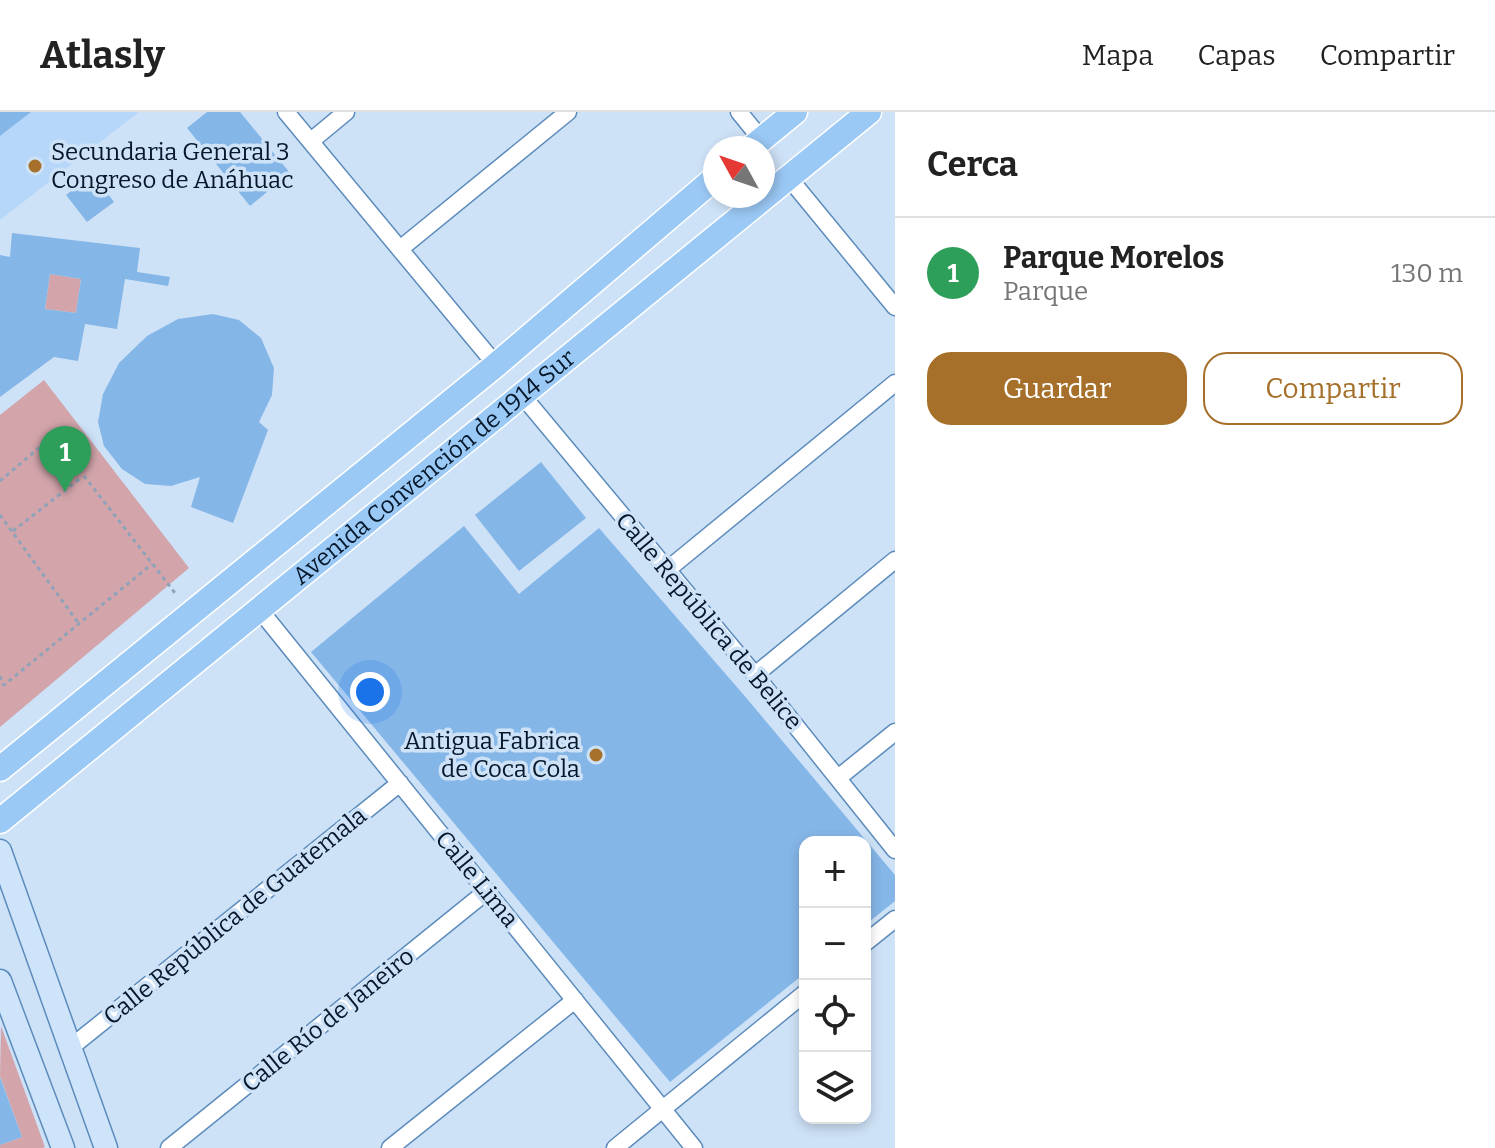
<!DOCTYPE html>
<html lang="es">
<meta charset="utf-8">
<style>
:root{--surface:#fff;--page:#f2f2f2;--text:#222;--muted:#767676;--line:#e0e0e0;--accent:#a6702a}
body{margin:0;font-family:Bitter,serif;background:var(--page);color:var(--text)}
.controls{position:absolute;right:24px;bottom:24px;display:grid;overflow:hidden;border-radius:16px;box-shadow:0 4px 12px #0003}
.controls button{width:72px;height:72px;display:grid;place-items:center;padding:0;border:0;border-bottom:2px solid var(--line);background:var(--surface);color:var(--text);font:40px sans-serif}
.compass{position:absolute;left:703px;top:24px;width:72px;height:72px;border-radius:50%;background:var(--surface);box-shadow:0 4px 12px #0003;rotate:310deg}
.you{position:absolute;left:370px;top:580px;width:28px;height:28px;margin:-20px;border:6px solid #fff;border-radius:50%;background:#1a73e8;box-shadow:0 0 0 12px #1a73e833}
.badge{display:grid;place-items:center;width:52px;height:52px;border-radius:50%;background:var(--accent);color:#fff;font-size:26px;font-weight:700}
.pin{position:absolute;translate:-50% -66px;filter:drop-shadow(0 2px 4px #0008)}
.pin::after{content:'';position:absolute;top:42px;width:28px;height:24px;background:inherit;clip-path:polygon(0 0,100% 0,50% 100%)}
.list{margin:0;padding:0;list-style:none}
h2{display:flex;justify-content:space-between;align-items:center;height:104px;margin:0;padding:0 32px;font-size:34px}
h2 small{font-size:26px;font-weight:400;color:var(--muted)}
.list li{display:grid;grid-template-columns:52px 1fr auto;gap:24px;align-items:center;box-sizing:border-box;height:112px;padding:0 32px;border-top:2px solid var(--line)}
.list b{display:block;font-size:30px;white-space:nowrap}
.list p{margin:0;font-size:26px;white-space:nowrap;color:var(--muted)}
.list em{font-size:26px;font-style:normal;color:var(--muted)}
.actions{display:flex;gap:16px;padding:24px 32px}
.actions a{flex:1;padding:18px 0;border:2px solid var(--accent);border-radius:24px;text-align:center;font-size:28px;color:var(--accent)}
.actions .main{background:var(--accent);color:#fff}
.icon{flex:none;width:44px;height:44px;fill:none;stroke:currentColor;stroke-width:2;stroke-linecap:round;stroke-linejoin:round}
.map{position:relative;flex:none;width:895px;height:1036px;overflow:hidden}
header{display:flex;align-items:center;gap:48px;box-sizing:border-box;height:112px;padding:0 40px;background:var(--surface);border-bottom:2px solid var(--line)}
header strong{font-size:38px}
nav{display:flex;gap:44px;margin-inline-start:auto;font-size:28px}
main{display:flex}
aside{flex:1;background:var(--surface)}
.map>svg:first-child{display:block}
</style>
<header>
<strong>Atlasly</strong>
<nav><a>Mapa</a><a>Capas</a><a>Compartir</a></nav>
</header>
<main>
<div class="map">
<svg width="895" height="1036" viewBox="0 0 895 1036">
<rect width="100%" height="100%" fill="#cee2f7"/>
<!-- built -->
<path fill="#b6d7fa" d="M 0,0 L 139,0 L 0,108 Z"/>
<!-- green -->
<path fill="#d3a5ab" d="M 50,162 L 81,167 L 76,201 L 45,197 Z
M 44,268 L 189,456 L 0,615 L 0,303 Z
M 1,914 L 45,1035 L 42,1036 L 0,1036 L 0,1033 L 22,1025 L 0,964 Z"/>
<!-- building -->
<path fill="#85b6e8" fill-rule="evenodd" d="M 0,0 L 31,0 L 0,24 Z
M 207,0 L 240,0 L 290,61 L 250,94 L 187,16 Z
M 93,62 L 114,90 L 87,110 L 66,83 Z
M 12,121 L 140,136 L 137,160 L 170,165 L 168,174 L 125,167 L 117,217 L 85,212 L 78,249 L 54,245 L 0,285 L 0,143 L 10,145 ZM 50,162 L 81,167 L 76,201 L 45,197 Z
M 213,202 L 239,208 L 261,226 L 274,256 L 272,283 L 259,310 L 268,318 L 233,411 L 191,395 L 200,365 L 171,374 L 145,372 L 122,357 L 104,334 L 98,310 L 103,282 L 119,251 L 147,224 L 178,207 Z
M 541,350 L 586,406 L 519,459 L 475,403 Z
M 464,414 L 519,482 L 599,416 L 743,582 L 895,763 L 895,789 L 865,813 L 865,730 L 805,730 L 805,861 L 670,970 L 311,540 Z
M 0,965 L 22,1025 L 0,1033 Z"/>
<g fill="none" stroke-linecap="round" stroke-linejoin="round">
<!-- minor casing -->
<g stroke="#5c8bbc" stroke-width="19">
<path id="minor" d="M 286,0 L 496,253
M 739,0 L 761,27
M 311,29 L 346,0
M 789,66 L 895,195
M 400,137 L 568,0
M 521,282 L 755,563 L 895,738
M 667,458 L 895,271
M 259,497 L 694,1036
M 755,563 L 895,448
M 838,666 L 895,620
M 865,831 L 895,807
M 70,936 L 400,671
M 169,1036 L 487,779
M 390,1036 L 575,888
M 615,1036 L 805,881"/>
</g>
<!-- secondary casing -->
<g stroke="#5c8bbc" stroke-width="25">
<path id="secondary" d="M 0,739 L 106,1036
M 0,869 L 63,1036"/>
</g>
<!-- primary casing -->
<g stroke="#fff" stroke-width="27">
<g id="primary">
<path d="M 751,36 L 795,0"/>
<path d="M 0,657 L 496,253 L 715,66"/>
<path id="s1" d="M 0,709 L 869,0"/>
</g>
</g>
<!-- path -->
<path stroke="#8fa2b7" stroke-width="3" stroke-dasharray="4 4" stroke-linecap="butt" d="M 0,369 L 53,324 L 175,481
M 0,403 L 79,512
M 13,419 L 82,365
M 0,564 L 4,573 L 152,452"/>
<!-- minor -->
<use href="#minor" stroke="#fff" stroke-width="16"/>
<!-- secondary -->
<use href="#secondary" stroke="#cde4fa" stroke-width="22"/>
<!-- primary -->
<use href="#primary" stroke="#9bc9f6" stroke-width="24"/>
</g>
<!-- markers -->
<g fill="#a6702a" stroke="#cee2f7" stroke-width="3">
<circle cx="35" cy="54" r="8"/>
<circle cx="596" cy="643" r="8"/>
</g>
<g text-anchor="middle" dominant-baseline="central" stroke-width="7" stroke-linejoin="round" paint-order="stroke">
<!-- poi labels -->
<g font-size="24" fill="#05172a" stroke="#cee2f7" text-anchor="start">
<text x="51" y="40">Secundaria General 3<tspan x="51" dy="28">Congreso de Anáhuac</tspan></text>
<text x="580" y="629" text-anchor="end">Antigua Fabrica<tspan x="580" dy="28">de Coca Cola</tspan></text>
</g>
<!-- street labels -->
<g font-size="24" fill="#05172a" stroke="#cee2f7">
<text stroke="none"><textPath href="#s1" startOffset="560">Avenida Convención de 1914 Sur</textPath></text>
<text transform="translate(709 509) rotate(50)">Calle República de Belice</text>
<text transform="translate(477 767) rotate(51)">Calle Lima</text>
<text transform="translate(235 804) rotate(-39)">Calle República de Guatemala</text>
<text transform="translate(328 908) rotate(-39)">Calle Río de Janeiro</text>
</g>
</g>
</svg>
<div class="controls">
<button>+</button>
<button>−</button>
<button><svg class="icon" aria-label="locate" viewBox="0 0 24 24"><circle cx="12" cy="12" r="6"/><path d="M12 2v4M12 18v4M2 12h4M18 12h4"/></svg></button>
<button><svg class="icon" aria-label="layers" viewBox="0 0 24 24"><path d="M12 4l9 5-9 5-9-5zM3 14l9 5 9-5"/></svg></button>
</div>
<svg class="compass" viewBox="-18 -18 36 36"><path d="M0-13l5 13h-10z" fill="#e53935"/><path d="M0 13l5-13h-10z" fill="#767676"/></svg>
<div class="you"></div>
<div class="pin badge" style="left:65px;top:380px;background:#2e9e5b">1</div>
</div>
<aside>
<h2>Cerca<small></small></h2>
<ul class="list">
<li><span class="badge" style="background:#2e9e5b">1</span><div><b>Parque Morelos</b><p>Parque</p></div><em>130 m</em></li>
</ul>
<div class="actions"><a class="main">Guardar</a><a>Compartir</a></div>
</aside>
</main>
